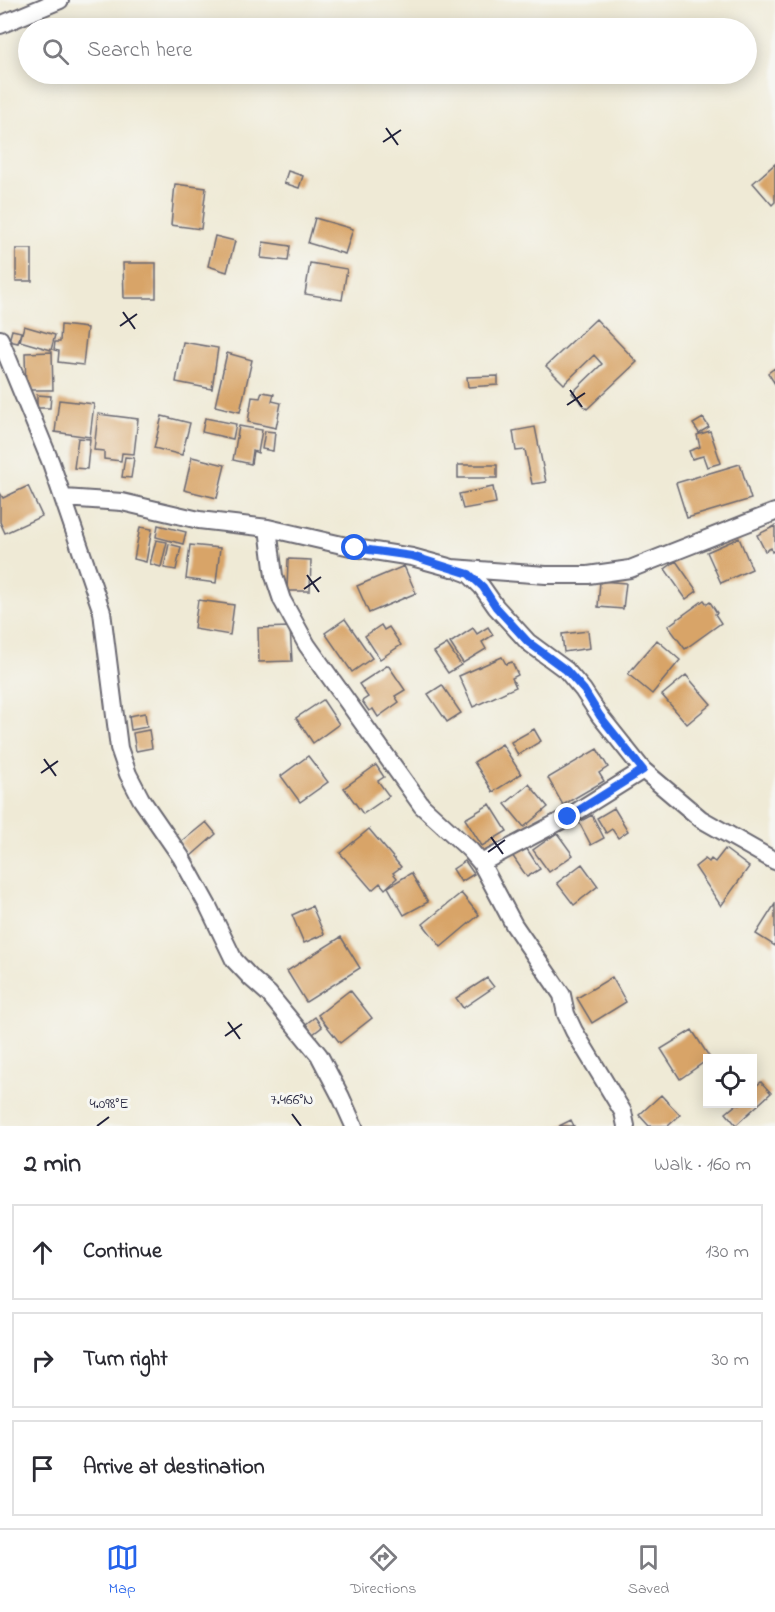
<!DOCTYPE html>
<meta charset="utf-8">
<style>
:root{--surface:#fff;--page:#f7f7f7;--text:#2b2b33;--muted:#7c7c81;--line:#e1e1e2;--accent:#2563eb}
body{margin:0;font-family:"Indie Flower",sans-serif;background:var(--page);color:var(--text)}
.controls{position:absolute;right:18px;bottom:18px;display:grid;overflow:hidden;border-radius:0px;box-shadow:0 3px 15px #0003}
.controls button{width:54px;height:54px;display:grid;place-items:center;padding:0;border:0;border-bottom:2px solid var(--line);background:var(--surface);color:var(--text);font:30px sans-serif}
.stop{position:absolute;width:18px;height:18px;margin:-14px;border:4px solid #2563eb;border-radius:50%;background:#fff}
.stop.end{background:#2563eb;border-color:#fff;box-shadow:0 2px 6px #0008}
.list{margin:0;padding:0;list-style:none}
h2{display:flex;justify-content:space-between;align-items:center;height:78px;margin:0;padding:0 24px;font-size:26px}
h2 small{font-size:20px;font-weight:400;color:var(--muted)}
.list li{display:grid;grid-template-columns:39px 1fr auto;gap:18px;align-items:center;box-sizing:border-box;height:96px;margin:0 12px 12px;padding:0 12px;border:2px solid var(--line);border-radius:0px}
.list b{display:block;font-size:22px;white-space:nowrap}
.list em{font-size:20px;font-style:normal;color:var(--muted)}
.icon{flex:none;width:33px;height:33px;fill:none;stroke:currentColor;stroke-width:2;stroke-linecap:round;stroke-linejoin:round}
.map{position:relative;flex:none;width:775px;height:1126px;overflow:hidden}
.search{position:absolute;background:var(--surface);box-shadow:0 3px 15px #0003;left:18px;right:18px;top:18px;height:66px;display:flex;align-items:center;gap:15px;box-sizing:border-box;padding:0 21px;border-radius:33px;color:var(--muted);font-size:22px}
.sheet{height:402px;background:var(--surface)}
nav{display:flex;justify-content:space-around;align-items:center;box-sizing:border-box;height:84px;border-top:2px solid var(--line);background:var(--surface);font-size:16px;color:var(--muted)}
nav a{display:grid;justify-items:center;gap:3px}
nav .on{color:var(--accent)}
.map>svg:first-child{display:block}
</style>
<div class="map">
<svg width="775" height="1126" viewBox="0 0 775 1126">
<rect width="100%" height="100%" fill="#f6f6f2"/>
<filter id="ink" filterUnits="userSpaceOnUse"><feTurbulence type="fractalNoise" baseFrequency=".0167" numOctaves="2"/><feDisplacementMap in="SourceGraphic" scale="12" xChannelSelector="R" yChannelSelector="G"/><feConvolveMatrix kernelMatrix="1 2 1 2 8 2 1 2 1" color-interpolation-filters="sRGB"/></filter>
<filter id="wash" filterUnits="userSpaceOnUse"><feTurbulence type="fractalNoise" baseFrequency=".008" numOctaves="4" result="noise"/><feDisplacementMap in="SourceGraphic" scale="24" xChannelSelector="R" yChannelSelector="G"/><feGaussianBlur stdDeviation="1.35" result="paint"/><feColorMatrix in="noise" values="0 0 0 0 0 0 0 0 0 0 0 0 0 0 0 0 0 1.4 0 .05"/><feComposite in="paint" operator="in"/></filter>
<g filter="url(#wash)">
<rect width="100%" height="100%" fill="#efead6"/>
<g id="blocks">
<!-- building -->
<path fill="#d8a467" d="M 775,164 L 775,202 L 772,205 L 753,183 Z
M 288,171 L 303,176 L 299,188 L 284,183 Z
M 175,184 L 206,188 L 201,229 L 171,225 Z
M 315,218 L 353,229 L 345,254 L 308,243 Z
M 215,236 L 235,241 L 227,272 L 208,266 Z
M 263,242 L 290,246 L 288,261 L 261,258 Z
M 16,249 L 32,249 L 32,281 L 16,281 Z
M 123,263 L 156,263 L 156,298 L 124,298 Z
M 310,263 L 347,269 L 342,300 L 305,294 Z
M 596,319 L 637,362 L 587,409 L 572,393 L 602,364 L 594,355 L 564,384 L 546,366 Z
M 61,325 L 87,328 L 83,365 L 58,362 L 59,351 L 54,350 L 55,342 L 60,342 Z
M 24,326 L 55,335 L 51,350 L 20,341 Z
M 12,330 L 21,332 L 18,343 L 9,341 Z
M 183,342 L 218,348 L 212,389 L 176,382 Z
M 52,352 L 53,390 L 26,390 L 25,353 Z
M 227,353 L 252,360 L 240,412 L 215,406 Z
M 775,368 L 775,384 L 768,373 Z
M 498,376 L 498,385 L 468,387 L 467,377 Z
M 262,392 L 274,394 L 272,401 L 281,403 L 276,428 L 248,422 L 252,397 L 260,398 Z
M 37,395 L 51,396 L 50,408 L 37,408 Z
M 59,400 L 94,404 L 90,437 L 55,432 Z
M 98,414 L 138,419 L 134,454 L 122,453 L 121,461 L 104,459 L 104,451 L 94,450 Z
M 162,416 L 190,423 L 182,455 L 154,448 Z
M 205,418 L 236,424 L 233,439 L 202,432 Z
M 703,418 L 709,427 L 699,433 L 693,424 Z
M 239,426 L 262,430 L 258,453 L 253,451 L 251,464 L 233,460 Z
M 535,427 L 546,482 L 532,484 L 525,450 L 516,451 L 513,431 Z
M 265,431 L 275,432 L 273,451 L 262,449 Z
M 710,431 L 721,463 L 707,467 L 703,456 L 692,459 L 689,451 L 700,447 L 697,435 Z
M 78,438 L 90,439 L 87,469 L 74,468 Z
M 125,457 L 134,458 L 131,478 L 122,477 Z
M 192,457 L 225,465 L 217,498 L 184,490 Z
M 740,464 L 751,499 L 687,518 L 676,483 Z
M 458,465 L 497,465 L 497,478 L 458,478 Z
M 28,486 L 42,516 L 5,533 L 0,522 L 0,493 L 3,498 Z
M 493,487 L 496,503 L 463,509 L 459,494 Z
M 158,525 L 186,532 L 183,544 L 156,537 Z
M 775,526 L 775,550 L 772,552 L 771,548 L 765,551 L 757,535 Z
M 140,527 L 152,529 L 146,562 L 134,559 Z
M 739,538 L 752,569 L 721,583 L 707,552 Z
M 156,540 L 167,542 L 161,567 L 150,564 Z
M 169,544 L 181,547 L 176,570 L 164,568 Z
M 190,545 L 220,548 L 216,583 L 186,579 Z
M 288,559 L 311,560 L 310,591 L 287,591 Z
M 676,561 L 697,591 L 686,599 L 665,569 Z
M 404,566 L 416,593 L 369,613 L 357,586 Z
M 600,581 L 626,583 L 623,609 L 598,607 Z
M 198,600 L 234,605 L 230,635 L 194,629 Z
M 704,600 L 707,604 L 710,602 L 717,613 L 715,614 L 721,623 L 685,649 L 668,626 Z
M 345,619 L 372,658 L 352,672 L 325,633 Z
M 381,625 L 384,630 L 389,627 L 401,645 L 380,659 L 365,636 Z
M 290,627 L 292,661 L 259,662 L 258,628 Z
M 488,627 L 493,635 L 482,642 L 486,649 L 463,663 L 450,643 L 473,628 L 477,634 Z
M 588,631 L 590,648 L 564,652 L 562,634 Z
M 657,640 L 680,660 L 652,694 L 628,674 Z
M 447,644 L 461,665 L 448,673 L 434,652 Z
M 502,657 L 506,664 L 512,662 L 518,675 L 512,678 L 516,687 L 473,707 L 459,676 Z
M 388,665 L 405,690 L 395,696 L 399,702 L 378,717 L 373,709 L 369,711 L 362,701 L 368,697 L 359,684 Z
M 686,675 L 711,704 L 687,724 L 662,695 Z
M 442,685 L 461,713 L 447,722 L 428,694 Z
M 323,700 L 339,724 L 313,743 L 296,718 Z
M 145,713 L 147,727 L 131,730 L 129,716 Z
M 534,729 L 541,741 L 518,755 L 511,742 Z
M 149,730 L 152,748 L 136,751 L 133,733 Z
M 502,744 L 521,774 L 493,792 L 474,762 Z
M 597,749 L 608,767 L 599,773 L 604,781 L 563,805 L 548,778 Z
M 308,756 L 328,782 L 300,802 L 281,776 Z
M 376,765 L 384,777 L 378,781 L 389,796 L 363,814 L 344,788 Z
M 529,784 L 548,807 L 524,827 L 505,804 Z
M 490,804 L 507,831 L 482,846 L 465,819 Z
M 614,808 L 628,831 L 618,838 L 612,829 L 606,833 L 597,818 Z
M 592,815 L 604,838 L 591,845 L 579,822 Z
M 206,822 L 216,834 L 191,856 L 180,843 Z
M 369,829 L 401,867 L 393,873 L 397,878 L 385,889 L 380,883 L 372,890 L 340,853 Z
M 557,833 L 573,855 L 549,872 L 533,850 Z
M 525,846 L 540,869 L 527,877 L 512,855 Z
M 725,849 L 749,867 L 721,906 L 695,867 L 705,859 L 709,862 L 711,859 L 715,862 Z
M 465,861 L 474,874 L 461,882 L 453,869 Z
M 582,864 L 598,886 L 574,905 L 557,883 Z
M 411,873 L 428,902 L 404,915 L 388,887 Z
M 461,893 L 479,915 L 441,947 L 423,924 Z
M 775,904 L 775,946 L 756,934 Z
M 312,906 L 324,934 L 304,943 L 292,915 Z
M 341,937 L 360,968 L 306,1002 L 287,971 Z
M 612,977 L 626,1002 L 592,1023 L 577,998 Z
M 487,978 L 494,987 L 463,1008 L 456,998 Z
M 350,990 L 372,1018 L 340,1043 L 318,1015 Z
M 315,1017 L 322,1027 L 313,1034 L 306,1024 Z
M 692,1030 L 710,1058 L 680,1079 L 661,1049 Z
M 761,1082 L 771,1093 L 736,1125 L 726,1113 L 737,1104 L 752,1104 L 752,1089 Z
M 661,1095 L 680,1115 L 668,1126 L 649,1126 L 639,1115 Z
M 571,1120 L 574,1126 L 559,1126 Z"/>
</g>
</g>
<g filter="url(#ink)">
<use href="#blocks" fill-opacity="0" stroke="#6a6871" stroke-width="1.5"/>
<g fill="none" stroke-linecap="round" stroke-linejoin="round">
<!-- minor casing -->
<g stroke="#6a6871" stroke-width="20">
<path id="minor" d="M 0,25 L 60,0
M 0,339 L 51,463 L 102,612 L 119,748 L 128,774 L 141,799 L 181,857 L 208,906 L 234,960 L 252,979 L 269,994 L 319,1055 L 341,1097 L 354,1126
M 64,498 L 122,502 L 199,520 L 268,528 L 355,548 L 412,557 L 452,568 L 546,575 L 588,575 L 630,569 L 775,512
M 268,528 L 274,576 L 282,600 L 307,645 L 422,806 L 470,850 L 481,863 L 514,925 L 562,995 L 566,1014 L 574,1031 L 623,1112 L 626,1126
M 461,571 L 469,574 L 482,587 L 496,607 L 528,642 L 566,670 L 583,690 L 600,716 L 643,770 L 701,819 L 775,861
M 481,863 L 568,817 L 643,770"/>
</g>
<!-- minor -->
<use href="#minor" stroke="#fff" stroke-width="16"/>
</g>
</g>
<g fill="none" stroke-linecap="round" stroke-linejoin="round" filter="url(#ink)">
<!-- route -->
<path stroke="#2563eb" stroke-width="8" d="M 355,548 L 412,556 L 469,574 L 483,587 L 496,607 L 528,642 L 566,670 L 584,690 L 600,716 L 643,770 L 568,817"/>
</g>
<!-- ticks -->
<path fill="none" stroke="#22223b" stroke-width="2" d="M 386,128 L 398,145M 383,142 L 401,130M 123,312 L 135,329M 120,326 L 137,314M 570,390 L 582,407M 567,405 L 585,393M 307,575 L 319,592M 304,589 L 321,577M 44,759 L 56,776M 41,773 L 58,761M 491,837 L 503,854M 488,852 L 505,840M 228,1022 L 240,1039M 225,1036 L 242,1024M 292,1114 L 301,1126M 97,1126 L 109,1117"/>
<g font-size="15" text-anchor="middle" fill="#22223b" stroke="#f6f6f2" stroke-width="6" stroke-linejoin="round" paint-order="stroke">
<text x="292" y="1104">7.466°N</text>
<text x="109" y="1108">4.098°E</text>
</g>
</svg>
<div class="controls">
<button><svg class="icon" aria-label="locate" viewBox="0 0 24 24"><circle cx="12" cy="12" r="6"/><path d="M12 2v4M12 18v4M2 12h4M18 12h4"/></svg></button>
</div>
<div class="stop" style="left:355px;top:548px"></div>
<div class="stop end" style="left:568px;top:817px"></div>
<div class="search"><svg class="icon" aria-label="search" viewBox="0 0 24 24"><circle cx="10" cy="10" r="6"/><path d="M15 15l6 6"/></svg>Search here</div>
</div>
<section class="sheet">
<h2>2 min<small>Walk · 160 m</small></h2>
<ul class="list">
<li><svg class="icon" aria-label="ahead" viewBox="0 0 24 24"><path d="M12 20V5M6 11l6-6 6 6"/></svg><div><b>Continue</b></div><em>130 m</em></li>
<li><svg class="icon" aria-label="right" viewBox="0 0 24 24"><path d="M7 20v-9h11M14 6l5 5-5 5"/></svg><div><b>Turn right</b></div><em>30 m</em></li>
<li><svg class="icon" aria-label="arrive" viewBox="0 0 24 24"><path d="M6 21V4h12l-3 4 3 4H6"/></svg><div><b>Arrive at destination</b></div></li>
</ul>
</section>
<nav>
<a class="on"><svg class="icon" aria-label="map" viewBox="0 0 24 24"><path d="M3 6l6-2 6 2 6-2v14l-6 2-6-2-6 2zM9 4v14M15 6v14"/></svg>Map</a>
<a><svg class="icon" aria-label="directions" viewBox="0 0 24 24"><path d="M12 3l9 9-9 9-9-9zM9 14v-3h6M13 9l2 2-2 2"/></svg>Directions</a>
<a><svg class="icon" aria-label="saved" viewBox="0 0 24 24"><path d="M7 4h10v16l-5-4-5 4z"/></svg>Saved</a>
</nav>
